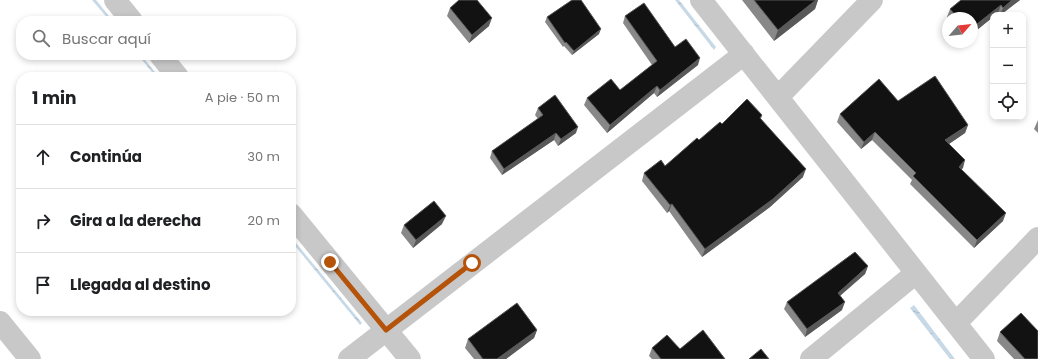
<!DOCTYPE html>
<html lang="es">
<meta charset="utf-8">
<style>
:root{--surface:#fff;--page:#f2f2f2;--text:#202124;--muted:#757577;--line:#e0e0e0}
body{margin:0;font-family:Poppins,sans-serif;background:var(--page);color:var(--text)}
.controls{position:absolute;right:12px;top:12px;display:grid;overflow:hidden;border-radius:8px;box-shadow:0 2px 6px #0003}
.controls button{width:36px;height:36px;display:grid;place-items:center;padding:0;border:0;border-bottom:1px solid var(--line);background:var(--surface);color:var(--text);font:20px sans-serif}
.compass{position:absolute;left:942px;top:12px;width:36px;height:36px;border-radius:50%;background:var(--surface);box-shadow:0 2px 6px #0003;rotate:62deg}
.stop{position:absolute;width:12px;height:12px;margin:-9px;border:3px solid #b45309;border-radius:50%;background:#fff}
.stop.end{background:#b45309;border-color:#fff;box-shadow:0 1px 4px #0008}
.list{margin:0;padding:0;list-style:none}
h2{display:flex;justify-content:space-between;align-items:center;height:52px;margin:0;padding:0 16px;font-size:17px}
h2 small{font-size:13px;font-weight:400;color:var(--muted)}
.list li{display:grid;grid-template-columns:26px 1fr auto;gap:12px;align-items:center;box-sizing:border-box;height:64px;padding:0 16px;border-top:1px solid var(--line)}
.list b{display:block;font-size:15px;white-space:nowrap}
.list em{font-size:13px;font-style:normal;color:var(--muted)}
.icon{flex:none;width:22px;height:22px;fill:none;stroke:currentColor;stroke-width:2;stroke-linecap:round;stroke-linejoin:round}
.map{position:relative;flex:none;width:1038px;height:359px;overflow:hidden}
.search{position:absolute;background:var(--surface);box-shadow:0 2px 6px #0003;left:16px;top:16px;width:280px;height:44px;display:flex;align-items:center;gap:10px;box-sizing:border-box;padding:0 14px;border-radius:16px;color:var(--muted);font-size:15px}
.panel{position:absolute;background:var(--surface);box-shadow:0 2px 6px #0003;left:16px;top:72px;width:280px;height:244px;border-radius:16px}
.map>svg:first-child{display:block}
</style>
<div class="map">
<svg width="1038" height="359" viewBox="0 0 1038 359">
<defs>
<pattern id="water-ripples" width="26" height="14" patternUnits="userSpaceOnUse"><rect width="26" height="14" fill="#c7d9e7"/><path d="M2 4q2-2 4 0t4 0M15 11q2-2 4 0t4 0" fill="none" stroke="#abbac6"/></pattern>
</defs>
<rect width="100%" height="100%" fill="#fff"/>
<!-- water -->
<path fill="url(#water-ripples)" d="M 92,0 L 96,0 L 113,21 L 110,21 Z
M 675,0 L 679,0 L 716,47 L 714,50 Z
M 138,55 L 141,55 L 159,77 L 156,77 Z
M 291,237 L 362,323 L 360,325 L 291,241 Z
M 914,305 L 955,359 L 950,359 L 910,308 Z"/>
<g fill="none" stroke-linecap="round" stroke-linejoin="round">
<!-- street -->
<path stroke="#c8c8c8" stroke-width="22" d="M 115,0 L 132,21
M 701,0 L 984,359
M 160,55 L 178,77
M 778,97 L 872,0
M 291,214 L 410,359
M 0,322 L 30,359
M 956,323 L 1038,238
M 349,359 L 744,54
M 811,359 L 916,273"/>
</g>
<!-- wall -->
<path fill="#888" d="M 742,0 L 818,0 L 815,9 L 774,41 Z
M 1020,0 L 1001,15 L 999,15 L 998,13 L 993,15 L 993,17 L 972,34 L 972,18 L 948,18 L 947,17 L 950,9 Z
M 450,8 L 489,26 L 469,43 L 447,16 Z
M 625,16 L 675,47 L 698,65 L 657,97 L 654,93 L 607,133 L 584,105 L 587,98 L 620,90 L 652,65 L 623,23 Z
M 547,17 L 599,34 L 572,55 L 564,46 L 563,47 L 545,22 Z
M 898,101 L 968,125 L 965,133 L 949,144 L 963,168 L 961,169 L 1003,221 L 974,248 L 910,184 L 912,180 L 872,140 L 861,149 L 837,122 L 840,114 Z
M 538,108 L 576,133 L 558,146 L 554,140 L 502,175 L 490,158 L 492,151 L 538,119 L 535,115 Z
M 762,115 L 761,119 L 803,177 L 770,207 L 702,257 L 669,211 L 667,213 L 642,181 L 644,173 L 665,166 L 722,124 Z
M 1038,120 L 1038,133 L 1034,129 Z
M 442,224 L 413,248 L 401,233 L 404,225 Z
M 868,266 L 865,274 L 840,296 L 842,310 L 805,337 L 784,309 L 787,302 Z
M 537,330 L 534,338 L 506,359 L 474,359 L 465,348 L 468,339 Z
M 1000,332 L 1038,359 L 1014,359 L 997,341 Z
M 652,348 L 680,349 L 725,359 L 652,359 L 649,356 Z"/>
<!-- shaded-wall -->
<path fill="#595959" d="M 816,0 L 818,0 L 815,9 L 774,41 L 778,30 Z
M 1012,0 L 1020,0 L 1000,15 L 1003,8 Z
M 1001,5 L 998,13 L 996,15 L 993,15 L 993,17 L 972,34 L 972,28 Z
M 492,18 L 489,26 L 469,43 L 472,35 Z
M 601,29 L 599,34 L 572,55 L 574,51 Z
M 700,58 L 698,65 L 657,97 L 660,90 Z
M 657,86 L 654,93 L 607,133 L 610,125 Z
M 968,125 L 965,133 L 943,148 L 945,140 Z
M 578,127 L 576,133 L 558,146 L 561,139 Z
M 875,132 L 872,140 L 861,149 L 864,142 Z
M 556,133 L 554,140 L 502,175 L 504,169 Z
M 965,160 L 963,168 L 956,175 L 959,167 Z
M 806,169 L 803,177 L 770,207 L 702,257 L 705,249 Z
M 672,204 L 669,211 L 667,213 L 670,205 Z
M 1006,213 L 1003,221 L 974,248 L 977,240 Z
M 446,216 L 442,224 L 413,248 L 416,240 Z
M 868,266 L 865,274 L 835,300 L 838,293 Z
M 845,302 L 842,310 L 805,337 L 807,329 Z
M 537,330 L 534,338 L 506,359 L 497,359 Z"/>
<!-- building -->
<path fill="#121212" stroke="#595959" d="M 459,0 L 477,0 L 492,18 L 472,35 L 450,8 Z
M 572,0 L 581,0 L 601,29 L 574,51 L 566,42 L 565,43 L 547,17 Z
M 754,0 L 816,0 L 778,30 Z
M 961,0 L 1012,0 L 1003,8 L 1001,5 L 972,28 L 972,18 L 958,18 L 950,9 Z
M 644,3 L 675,47 L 686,39 L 700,58 L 660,90 L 657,86 L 610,125 L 587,98 L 611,79 L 620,90 L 657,61 L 625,16 Z
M 935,76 L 968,125 L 945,140 L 965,160 L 959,167 L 1006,213 L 977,240 L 913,176 L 916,173 L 875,132 L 864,142 L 840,114 L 879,79 L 898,101 Z
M 555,95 L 578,127 L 561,139 L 556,133 L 504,169 L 492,151 L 543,115 L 538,108 Z
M 747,99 L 762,115 L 760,118 L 806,169 L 773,199 L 705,249 L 672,204 L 670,205 L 644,173 L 661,160 L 665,166 L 697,138 L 699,140 L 720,122 L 722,124 Z
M 434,201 L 446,216 L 416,240 L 404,225 Z
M 855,252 L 868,266 L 838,293 L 845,302 L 807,329 L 787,302 Z
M 517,303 L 537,330 L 497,359 L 483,359 L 468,339 Z
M 1021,313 L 1038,331 L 1038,358 L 1037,359 L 1025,359 L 1000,332 Z
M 703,330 L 725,359 L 661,359 L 652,348 L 667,335 L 680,349 Z
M 761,349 L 769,359 L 749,359 Z"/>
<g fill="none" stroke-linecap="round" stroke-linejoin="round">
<!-- route -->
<path stroke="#b45309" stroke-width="5" d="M 330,262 L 386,330 L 472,263"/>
</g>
</svg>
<div class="controls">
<button>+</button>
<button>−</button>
<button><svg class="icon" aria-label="locate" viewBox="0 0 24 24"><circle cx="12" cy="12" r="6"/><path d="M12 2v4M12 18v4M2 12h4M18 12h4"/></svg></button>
</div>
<svg class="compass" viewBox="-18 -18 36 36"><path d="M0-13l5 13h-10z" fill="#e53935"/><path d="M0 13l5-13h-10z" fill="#757577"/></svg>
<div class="stop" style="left:472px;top:263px"></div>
<div class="stop end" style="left:330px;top:262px"></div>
<div class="search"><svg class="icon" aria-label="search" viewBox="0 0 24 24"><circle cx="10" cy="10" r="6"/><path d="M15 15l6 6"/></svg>Buscar aquí</div>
<section class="panel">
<h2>1 min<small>A pie · 50 m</small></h2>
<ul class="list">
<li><svg class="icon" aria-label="ahead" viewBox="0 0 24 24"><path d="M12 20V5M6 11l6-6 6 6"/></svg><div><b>Continúa</b></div><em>30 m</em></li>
<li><svg class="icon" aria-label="right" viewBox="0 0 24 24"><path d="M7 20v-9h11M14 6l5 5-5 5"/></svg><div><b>Gira a la derecha</b></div><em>20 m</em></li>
<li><svg class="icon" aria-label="arrive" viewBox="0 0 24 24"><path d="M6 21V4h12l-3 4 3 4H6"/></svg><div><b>Llegada al destino</b></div></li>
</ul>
</section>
</div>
